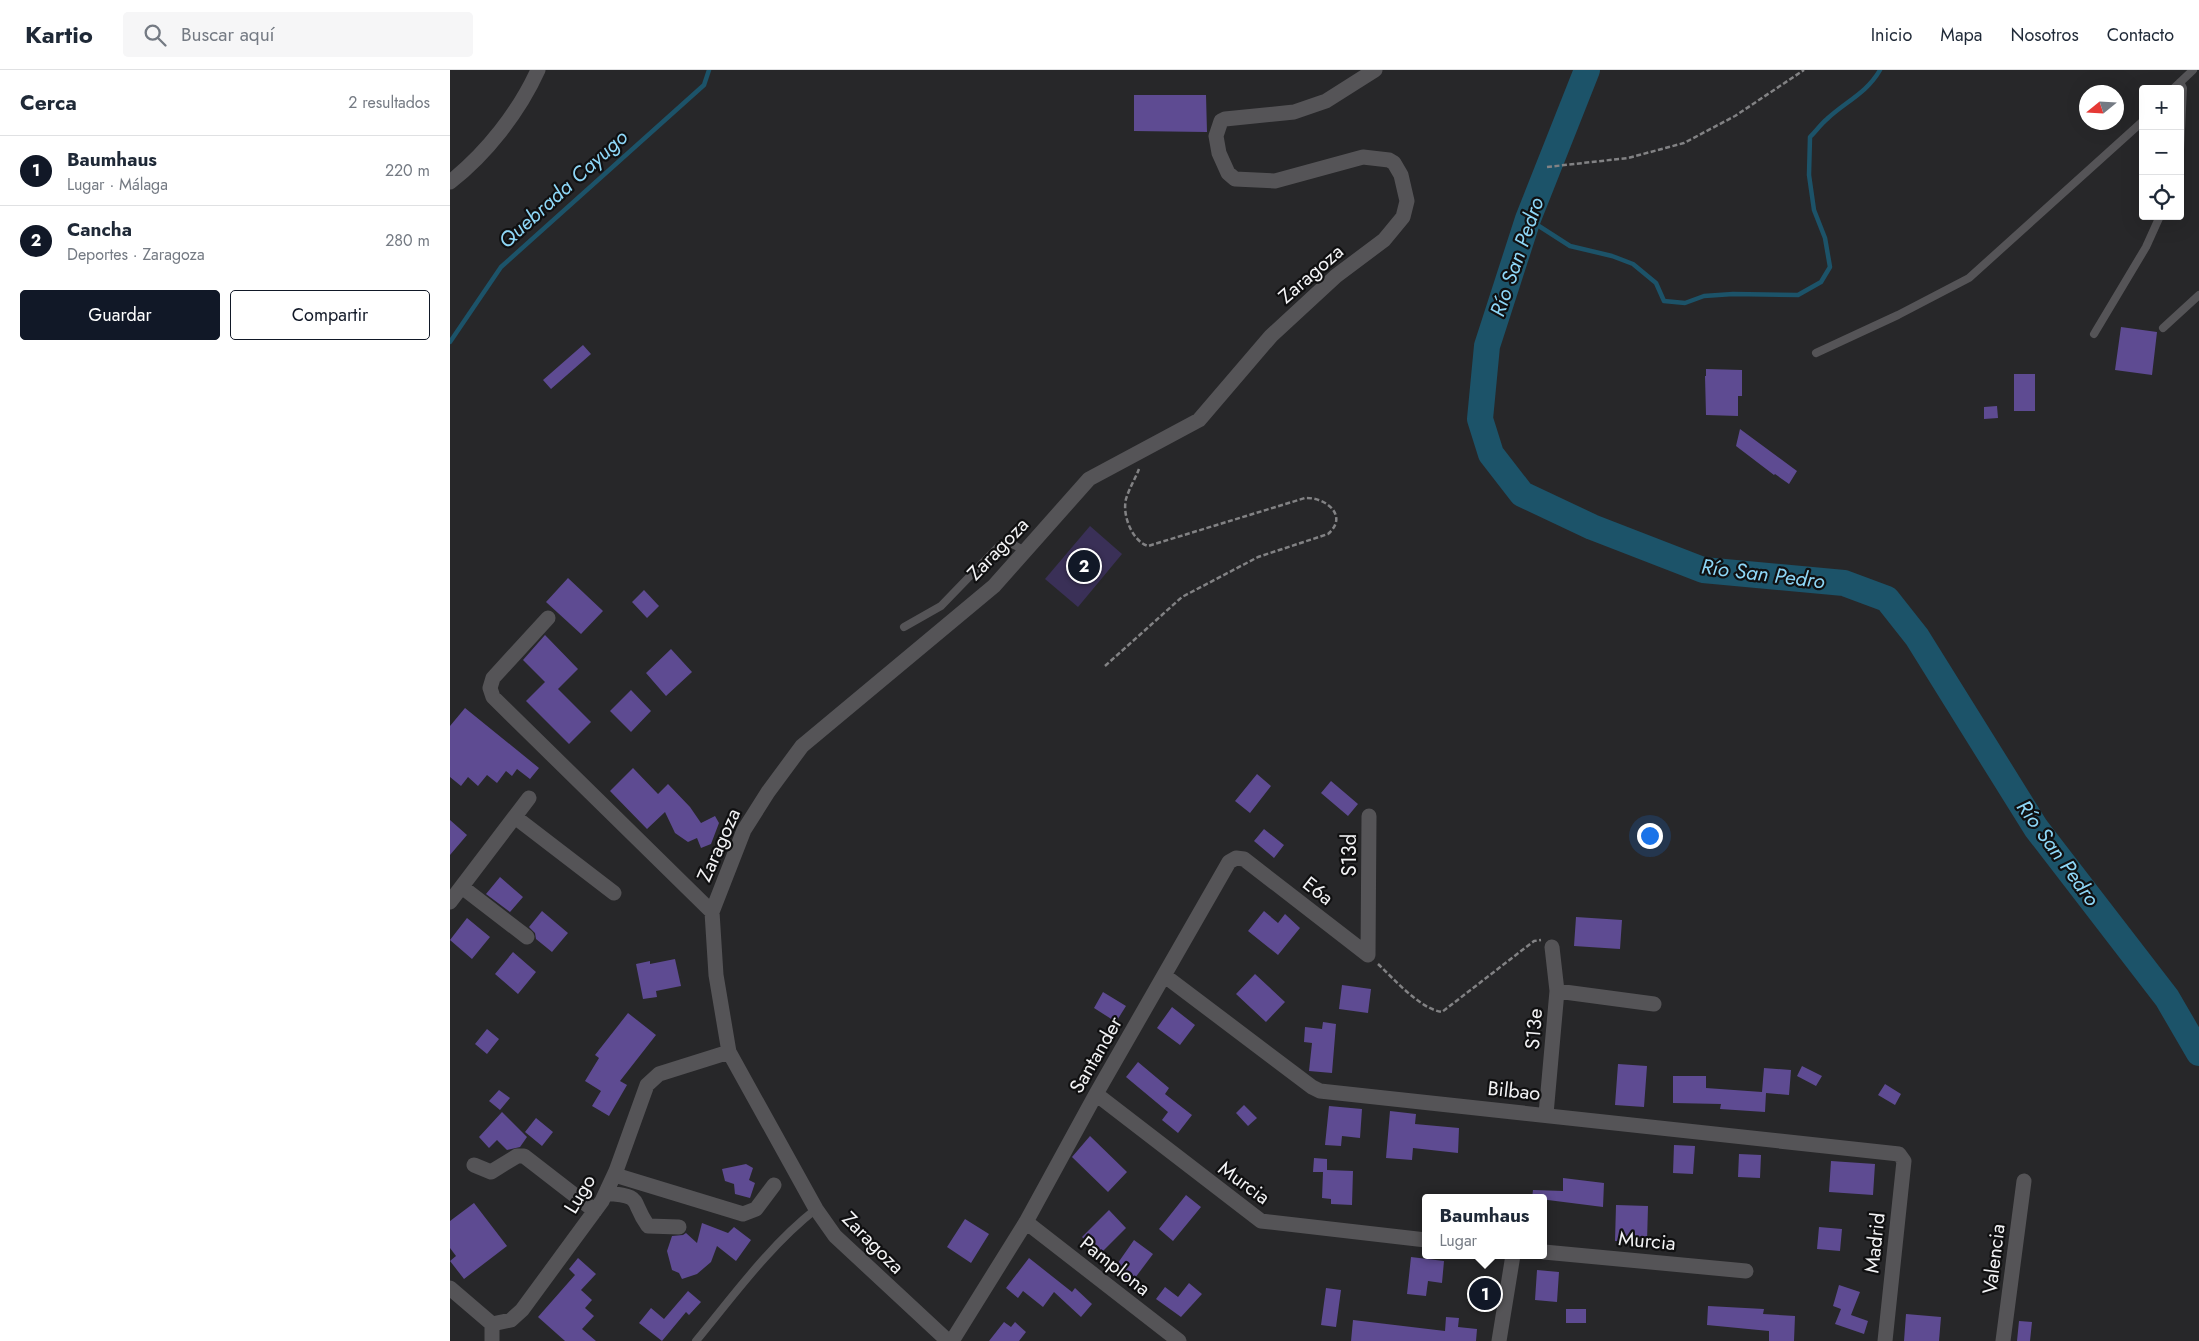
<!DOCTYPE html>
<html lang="es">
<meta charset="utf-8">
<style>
:root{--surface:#fff;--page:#f6f6f7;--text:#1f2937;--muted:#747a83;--line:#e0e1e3;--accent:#111827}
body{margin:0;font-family:Jost,sans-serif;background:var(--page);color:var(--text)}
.controls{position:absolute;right:15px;top:15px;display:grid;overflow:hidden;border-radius:5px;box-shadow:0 5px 20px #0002}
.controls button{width:45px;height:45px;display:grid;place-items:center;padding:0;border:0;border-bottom:1px solid var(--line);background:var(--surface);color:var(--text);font:25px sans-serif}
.compass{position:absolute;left:1629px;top:15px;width:45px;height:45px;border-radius:50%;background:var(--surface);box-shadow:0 5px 20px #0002;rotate:252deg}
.you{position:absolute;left:1199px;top:765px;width:18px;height:18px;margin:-12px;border:4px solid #fff;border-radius:50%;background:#1a73e8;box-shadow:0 0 0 8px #1a73e833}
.badge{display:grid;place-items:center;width:32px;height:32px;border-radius:50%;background:var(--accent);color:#fff;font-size:16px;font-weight:700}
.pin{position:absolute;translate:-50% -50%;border:2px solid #fff;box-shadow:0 1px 5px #0006}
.popup{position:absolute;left:972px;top:1124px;width:125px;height:65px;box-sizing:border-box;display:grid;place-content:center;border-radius:5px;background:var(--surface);filter:drop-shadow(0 1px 4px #0005);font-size:16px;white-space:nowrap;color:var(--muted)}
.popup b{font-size:19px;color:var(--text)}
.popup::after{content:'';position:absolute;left:50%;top:100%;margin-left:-10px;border:10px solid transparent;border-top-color:var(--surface)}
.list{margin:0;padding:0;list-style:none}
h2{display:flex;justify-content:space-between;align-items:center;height:65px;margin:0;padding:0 20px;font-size:21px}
h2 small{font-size:16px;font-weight:400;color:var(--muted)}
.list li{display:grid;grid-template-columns:32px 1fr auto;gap:15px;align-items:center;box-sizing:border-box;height:70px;padding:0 20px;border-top:1px solid var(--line)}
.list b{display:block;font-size:19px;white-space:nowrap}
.list p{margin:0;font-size:16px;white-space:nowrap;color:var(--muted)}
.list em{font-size:16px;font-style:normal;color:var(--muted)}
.actions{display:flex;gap:10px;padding:15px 20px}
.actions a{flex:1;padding:11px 0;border:1px solid var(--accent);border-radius:5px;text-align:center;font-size:18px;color:var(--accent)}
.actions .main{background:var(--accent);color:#fff}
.icon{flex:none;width:28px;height:28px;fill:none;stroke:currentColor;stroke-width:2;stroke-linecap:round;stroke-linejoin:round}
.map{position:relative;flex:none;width:1749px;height:1271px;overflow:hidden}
header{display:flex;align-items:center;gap:30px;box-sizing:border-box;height:70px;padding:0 25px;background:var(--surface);border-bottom:1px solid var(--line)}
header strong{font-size:24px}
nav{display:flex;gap:28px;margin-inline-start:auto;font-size:18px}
.search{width:350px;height:45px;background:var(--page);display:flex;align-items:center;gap:12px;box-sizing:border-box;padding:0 18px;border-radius:5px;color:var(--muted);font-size:19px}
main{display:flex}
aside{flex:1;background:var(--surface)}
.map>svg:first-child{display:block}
</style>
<header>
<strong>Kartio</strong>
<div class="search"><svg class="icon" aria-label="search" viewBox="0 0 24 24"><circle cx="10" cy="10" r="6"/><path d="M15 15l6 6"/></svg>Buscar aquí</div>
<nav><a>Inicio</a><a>Mapa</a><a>Nosotros</a><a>Contacto</a></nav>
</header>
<main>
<aside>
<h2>Cerca<small>2 resultados</small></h2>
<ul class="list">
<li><span class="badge">1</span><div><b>Baumhaus</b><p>Lugar · Málaga</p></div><em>220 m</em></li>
<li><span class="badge">2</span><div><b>Cancha</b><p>Deportes · Zaragoza</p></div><em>280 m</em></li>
</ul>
<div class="actions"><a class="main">Guardar</a><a>Compartir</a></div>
</aside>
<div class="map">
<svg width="1749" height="1271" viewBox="0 0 1749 1271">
<rect width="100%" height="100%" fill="#272729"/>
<!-- green -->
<path fill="#3a3057" d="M 640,456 L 672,484 L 628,537 L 595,509 Z"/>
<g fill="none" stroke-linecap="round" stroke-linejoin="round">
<!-- stream -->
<path stroke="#1c5369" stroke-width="4.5" d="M 1078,149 L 1120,176 L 1162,186 L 1183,194 L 1206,213 L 1214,231 L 1235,233 L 1254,226 L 1283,224 L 1348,225 L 1371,212 L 1380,197 L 1375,168 L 1364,140 L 1359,105 L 1360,67 C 1366,61 1371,54 1377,49 C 1395,32 1417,23 1430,0
M 0,272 L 51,197 L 254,15 L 259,0"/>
<!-- river -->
<path stroke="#1c5369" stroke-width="26" d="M 1137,0 L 1078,149 L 1037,276 L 1030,349 L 1041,384 L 1072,424 L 1142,457 L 1253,500 L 1394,513 L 1437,529 L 1467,567 L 1586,758 L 1717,928 L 1749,983"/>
</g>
<!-- building -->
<path fill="#5e4b92" d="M 684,25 L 756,25 L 757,62 L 684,61 Z
M 1671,257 L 1707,262 L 1702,305 L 1665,300 Z
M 133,275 L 141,284 L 101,319 L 93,310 Z
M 1256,299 L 1292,300 L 1292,326 L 1288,326 L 1288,346 L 1256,345 L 1255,306 L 1256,306 Z
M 1564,304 L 1585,304 L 1585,341 L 1564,341 Z
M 1547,336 L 1548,348 L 1534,349 L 1534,337 Z
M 1290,359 L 1347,401 L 1339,414 L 1325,404 L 1324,405 L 1286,376 Z
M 118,508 L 153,541 L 131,564 L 96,532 Z
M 194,520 L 209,536 L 197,548 L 182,532 Z
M 95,565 L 128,599 L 108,619 L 141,652 L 119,674 L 76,631 L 95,612 L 73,590 Z
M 221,579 L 242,602 L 216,626 L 196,603 Z
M 181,620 L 201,641 L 181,662 L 160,641 Z
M 15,638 L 89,698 L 80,709 L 67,699 L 62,706 L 56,701 L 47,713 L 37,705 L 28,716 L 18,707 L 11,716 L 0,707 L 0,656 Z
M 183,698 L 208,724 L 218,714 L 240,737 L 251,753 L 265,746 L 269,753 L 261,774 L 251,778 L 247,768 L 238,772 L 225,763 L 215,742 L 197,759 L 160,721 Z
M 807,704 L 821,716 L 800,743 L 785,731 Z
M 881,711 L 908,734 L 898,746 L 871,723 Z
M 0,750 L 17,765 L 0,785 Z
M 814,759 L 834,775 L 824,788 L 804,771 Z
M 50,807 L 73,827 L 60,842 L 36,824 Z
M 92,841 L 118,863 L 102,882 L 86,869 L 85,863 L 79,857 Z
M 814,841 L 828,853 L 835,844 L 850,858 L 828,885 L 798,861 Z
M 1126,847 L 1172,850 L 1170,879 L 1124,876 Z
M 17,848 L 40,867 L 22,889 L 0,870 Z
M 63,882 L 86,902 L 68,924 L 45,904 Z
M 225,889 L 231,916 L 206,921 L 207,927 L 193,929 L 186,894 L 200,891 L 200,894 Z
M 805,904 L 835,932 L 816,952 L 786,924 Z
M 892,915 L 921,919 L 918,943 L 889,939 Z
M 653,922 L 676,936 L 666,952 L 644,938 Z
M 722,937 L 745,955 L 730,975 L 707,958 Z
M 178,943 L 206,965 L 170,1011 L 177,1015 L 159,1046 L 142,1036 L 151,1021 L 135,1011 L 149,988 L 145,985 Z
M 873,952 L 886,954 L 882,1003 L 859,1001 L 862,973 L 854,972 L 855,957 L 872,959 Z
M 37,959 L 49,969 L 37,984 L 25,974 Z
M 688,992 L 719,1018 L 715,1024 L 742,1045 L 728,1063 L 712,1050 L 718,1042 L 676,1007 Z
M 1168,994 L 1197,996 L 1194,1037 L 1165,1035 Z
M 1352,996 L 1372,1006 L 1366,1016 L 1347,1006 Z
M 1314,998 L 1341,1000 L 1339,1025 L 1316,1023 L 1315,1042 L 1270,1039 L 1271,1034 L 1223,1033 L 1223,1006 L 1256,1006 L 1256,1018 L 1312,1022 Z
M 1435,1014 L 1451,1024 L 1445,1035 L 1428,1025 Z
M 49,1020 L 60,1028 L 50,1040 L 39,1031 Z
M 794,1035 L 807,1048 L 798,1056 L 786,1043 Z
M 879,1036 L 912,1039 L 910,1068 L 892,1066 L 891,1076 L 875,1075 Z
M 940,1041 L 966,1044 L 965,1054 L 1009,1058 L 1008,1083 L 963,1078 L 962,1090 L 936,1088 Z
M 52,1042 L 77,1067 L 70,1077 L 57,1080 L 47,1070 L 39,1078 L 29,1067 Z
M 86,1048 L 103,1062 L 92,1076 L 75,1062 Z
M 640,1066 L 677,1102 L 658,1122 L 622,1087 Z
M 1224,1075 L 1245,1076 L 1243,1104 L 1223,1103 Z
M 1289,1084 L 1311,1085 L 1310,1108 L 1288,1107 Z
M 864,1088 L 877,1089 L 877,1100 L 903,1101 L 902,1135 L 881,1134 L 881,1129 L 872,1128 L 873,1102 L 863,1102 Z
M 1381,1091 L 1425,1094 L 1423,1125 L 1379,1122 Z
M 296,1094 L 303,1098 L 299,1110 L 305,1113 L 300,1128 L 285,1124 L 284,1114 L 275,1111 L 272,1099 Z
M 1113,1108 L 1154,1113 L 1153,1137 L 1082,1128 L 1083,1120 L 1113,1121 Z
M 736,1125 L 751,1137 L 723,1171 L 709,1159 Z
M 24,1133 L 57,1176 L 14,1209 L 0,1191 L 6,1186 L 0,1178 L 0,1151 Z
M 1166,1135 L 1198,1136 L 1197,1172 L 1165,1171 Z
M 659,1140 L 676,1158 L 649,1185 L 632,1167 Z
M 515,1149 L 539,1164 L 521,1193 L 497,1177 Z
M 252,1153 L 278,1163 L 284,1157 L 301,1170 L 286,1191 L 267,1176 L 261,1192 L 247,1204 L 232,1209 L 229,1203 L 222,1200 L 217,1181 L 222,1166 L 233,1165 L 236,1163 L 247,1173 Z
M 1369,1157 L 1392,1159 L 1390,1181 L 1367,1179 Z
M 684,1170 L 703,1184 L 685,1208 L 681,1205 L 677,1210 L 663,1200 Z
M 961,1187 L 994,1191 L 992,1213 L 978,1211 L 976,1226 L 957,1224 Z
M 128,1188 L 146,1204 L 131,1220 L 142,1230 L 135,1238 L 144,1246 L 132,1259 L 146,1271 L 115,1271 L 88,1247 L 125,1205 L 119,1199 Z
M 579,1188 L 622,1222 L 625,1218 L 642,1234 L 631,1247 L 604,1222 L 593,1237 L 573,1221 L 568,1228 L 556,1218 Z
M 1087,1200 L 1109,1202 L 1107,1232 L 1085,1230 Z
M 739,1213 L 752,1224 L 731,1247 L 706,1229 L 715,1217 L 728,1227 Z
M 1389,1215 L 1410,1222 L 1401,1245 L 1418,1251 L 1414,1264 L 1385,1254 L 1391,1239 L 1383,1236 Z
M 876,1218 L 891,1220 L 886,1257 L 871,1255 Z
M 238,1221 L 251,1232 L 239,1245 L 236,1242 L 212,1271 L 189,1253 L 201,1238 L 214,1249 Z
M 1258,1236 L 1314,1239 L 1313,1244 L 1345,1246 L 1344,1271 L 1319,1271 L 1319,1261 L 1257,1255 Z
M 1116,1239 L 1136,1239 L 1136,1253 L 1116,1253 Z
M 1456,1244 L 1491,1247 L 1489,1271 L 1454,1271 Z
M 996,1247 L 1009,1248 L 1008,1257 L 1027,1259 L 1026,1271 L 901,1271 L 903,1250 L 995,1261 Z
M 1569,1251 L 1582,1252 L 1580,1271 L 1567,1271 Z
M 554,1252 L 561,1257 L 565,1252 L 576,1262 L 569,1271 L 539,1271 Z"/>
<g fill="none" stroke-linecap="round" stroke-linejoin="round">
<!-- path -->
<path stroke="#828284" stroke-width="2.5" stroke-dasharray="5 2.5" stroke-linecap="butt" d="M 1097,97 L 1178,88 L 1234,73 L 1285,46 L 1354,0
M 655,596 L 732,527 L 808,487 L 878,464 C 899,446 876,427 855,428 L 698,476 C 682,471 672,445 676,429 C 679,419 685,409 689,399
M 928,894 C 944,909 970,939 992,942 L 1084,871 L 1091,870"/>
<!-- lane -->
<path stroke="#555457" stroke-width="8" d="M 1730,12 L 1733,18 L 1730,80
M 1723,19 L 1743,0
M 1713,258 L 1749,225
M 1644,264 L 1696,177 L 1710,146
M 1366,283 L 1448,245 L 1519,208 L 1693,51
M 454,557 L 491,536 L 550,475 C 561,471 566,476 576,482
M 246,1271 C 284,1225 320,1175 366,1139"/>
<!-- street -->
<path stroke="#555457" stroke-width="15" d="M 0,112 C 36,84 69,42 88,0
M 98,548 L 43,608 L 40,618 L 43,627 L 262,842
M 65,747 L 164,823
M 12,817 L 77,867
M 0,832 L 79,728
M 918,885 L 919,746
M 715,906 L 862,1017 L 870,1021 L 1449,1084 L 1454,1091 L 1435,1271
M 1107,921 L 1204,934
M 646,1024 L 811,1151 L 976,1170
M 1096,1044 L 1107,921 L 1102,877
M 24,1095 L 41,1102 L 67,1086 L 74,1086 L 145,1141
M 165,1105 L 293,1144 L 306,1139 L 324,1115
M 156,1123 C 195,1127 179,1129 198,1156 L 229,1157
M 576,1152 L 729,1271
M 1094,1182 L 1296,1201
M 0,1218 L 42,1254 L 61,1250 L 72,1240 L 152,1131 L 166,1101 L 197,1015 L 209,1004 L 279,982
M 42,1271 L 42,1254
M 498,1271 L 385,1166 L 366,1139 L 279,982 L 266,905 L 262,842 L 294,760 L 318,722 L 352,676 L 544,516 L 639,409 L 749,350 L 821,266 L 886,206 L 934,170 L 953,147 L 957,131 L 951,105 L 944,93 L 939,90 L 913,87 L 825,111 L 785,109 L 778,103 L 769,83 L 766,66 L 771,51 L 775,49 L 844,42 L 876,31 L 925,0
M 502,1271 L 576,1152 L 646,1024 L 779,792 L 786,788 L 794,789 L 918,885
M 1049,1271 L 1063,1185
M 1553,1271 L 1574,1111"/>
</g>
<g text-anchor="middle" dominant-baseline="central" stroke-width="4.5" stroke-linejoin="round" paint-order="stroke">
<!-- street labels -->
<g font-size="20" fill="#f3f3f5" stroke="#101011">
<text transform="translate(861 204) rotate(-41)">Zaragoza</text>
<text transform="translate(548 479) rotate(-46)">Zaragoza</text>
<text transform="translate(269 775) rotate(-66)">Zaragoza</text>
<text transform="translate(899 785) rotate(-90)">S13d</text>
<text transform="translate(868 821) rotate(38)">E6a</text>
<text transform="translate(1084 959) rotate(-85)">S13e</text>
<text transform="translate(646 985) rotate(-60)">Santander</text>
<text transform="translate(1064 1021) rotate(6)">Bilbao</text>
<text transform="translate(794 1113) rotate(36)">Murcia</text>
<text transform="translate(130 1124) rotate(-59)">Lugo</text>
<text transform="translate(1197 1171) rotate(5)">Murcia</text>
<text transform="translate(423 1173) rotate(45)">Zaragoza</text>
<text transform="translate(1425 1173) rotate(-84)">Madrid</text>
<text transform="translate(1544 1189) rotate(-83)">Valencia</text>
<text transform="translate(665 1196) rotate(38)">Pamplona</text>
</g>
<!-- water labels -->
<g font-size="21" font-style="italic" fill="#8ed7f7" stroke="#101011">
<text transform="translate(113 119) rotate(-42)">Quebrada Cayugo</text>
<text transform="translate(1067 187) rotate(-71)">Río San Pedro</text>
<text transform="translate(1313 504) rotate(7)">Río San Pedro</text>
<text transform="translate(1608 783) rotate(54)">Río San Pedro</text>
</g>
</g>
</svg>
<div class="controls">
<button>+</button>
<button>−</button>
<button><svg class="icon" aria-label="locate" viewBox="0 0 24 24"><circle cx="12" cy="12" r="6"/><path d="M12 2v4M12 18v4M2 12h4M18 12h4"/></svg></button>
</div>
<svg class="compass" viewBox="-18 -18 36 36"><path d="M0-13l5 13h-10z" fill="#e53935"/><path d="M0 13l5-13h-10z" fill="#747a83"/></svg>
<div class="you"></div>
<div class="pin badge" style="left:1035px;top:1224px">1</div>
<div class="popup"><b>Baumhaus</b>Lugar</div>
<div class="pin badge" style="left:634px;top:496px">2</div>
</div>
</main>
